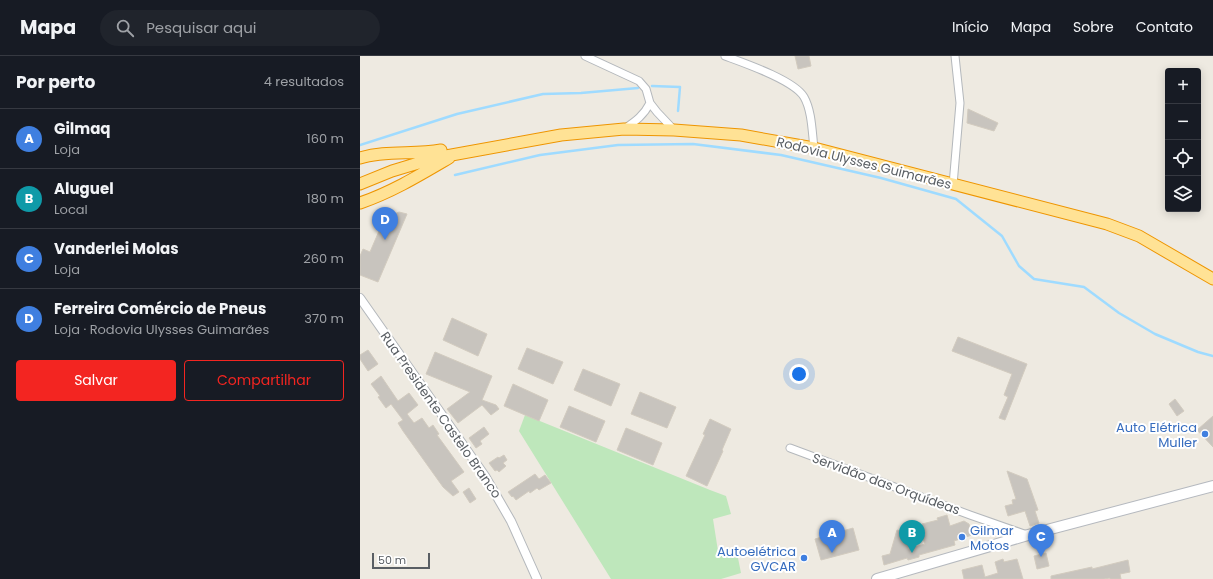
<!DOCTYPE html>
<html lang="pt">
<meta charset="utf-8">
<style>
:root{--surface:#171b24;--page:#20242c;--text:#f1f3f6;--muted:#9ea1a6;--line:#363941;--accent:#f32521}
body{margin:0;font-family:Poppins,sans-serif;background:var(--page);color:var(--text)}
.controls{position:absolute;right:12px;top:12px;display:grid;overflow:hidden;border-radius:4px;box-shadow:0 2px 10px #0003}
.controls button{width:36px;height:36px;display:grid;place-items:center;padding:0;border:0;border-bottom:1px solid var(--line);background:var(--surface);color:var(--text);font:20px sans-serif}
.scale{position:absolute;left:12px;bottom:10px;width:58px;box-sizing:border-box;padding-left:4px;border:2px solid #595e63;border-top:0;font-size:11px;line-height:14px;white-space:nowrap;color:#595e63;-webkit-text-stroke:3px #fff;paint-order:stroke}
.you{position:absolute;left:439px;top:318px;width:14px;height:14px;margin:-10px;border:3px solid #fff;border-radius:50%;background:#1a73e8;box-shadow:0 0 0 6px #1a73e833}
.badge{display:grid;place-items:center;width:26px;height:26px;border-radius:50%;background:var(--accent);color:#fff;font-size:13px;font-weight:700}
.pin{position:absolute;translate:-50% -33px;filter:drop-shadow(0 1px 2px #0008)}
.pin::after{content:'';position:absolute;top:21px;width:14px;height:12px;background:inherit;clip-path:polygon(0 0,100% 0,50% 100%)}
.list{margin:0;padding:0;list-style:none}
h2{display:flex;justify-content:space-between;align-items:center;height:52px;margin:0;padding:0 16px;font-size:17px}
h2 small{font-size:13px;font-weight:400;color:var(--muted)}
.list li{display:grid;grid-template-columns:26px 1fr auto;gap:12px;align-items:center;box-sizing:border-box;height:60px;padding:0 16px;border-top:1px solid var(--line)}
.list b{display:block;font-size:15px;white-space:nowrap}
.list p{margin:0;font-size:13px;white-space:nowrap;color:var(--muted)}
.list em{font-size:13px;font-style:normal;color:var(--muted)}
.actions{display:flex;gap:8px;padding:12px 16px}
.actions a{flex:1;padding:9px 0;border:1px solid var(--accent);border-radius:4px;text-align:center;font-size:14px;color:var(--accent)}
.actions .main{background:var(--accent);color:#fff}
.icon{flex:none;width:22px;height:22px;fill:none;stroke:currentColor;stroke-width:2;stroke-linecap:round;stroke-linejoin:round}
.map{position:relative;flex:none;width:853px;height:523px;overflow:hidden}
header{display:flex;align-items:center;gap:24px;box-sizing:border-box;height:56px;padding:0 20px;background:var(--surface);border-bottom:1px solid var(--line)}
header strong{font-size:19px}
nav{display:flex;gap:22px;margin-inline-start:auto;font-size:14px}
.search{width:280px;height:36px;background:var(--page);display:flex;align-items:center;gap:10px;box-sizing:border-box;padding:0 14px;border-radius:22px;color:var(--muted);font-size:15px}
main{display:flex}
aside{flex:1;background:var(--surface)}
.map>svg:first-child{display:block}
</style>
<header>
<strong>Mapa</strong>
<div class="search"><svg class="icon" aria-label="search" viewBox="0 0 24 24"><circle cx="10" cy="10" r="6"/><path d="M15 15l6 6"/></svg>Pesquisar aqui</div>
<nav><a>Início</a><a>Mapa</a><a>Sobre</a><a>Contato</a></nav>
</header>
<main>
<aside>
<h2>Por perto<small>4 resultados</small></h2>
<ul class="list">
<li><span class="badge" style="background:#3f7fe0">A</span><div><b>Gilmaq</b><p>Loja</p></div><em>160 m</em></li>
<li><span class="badge" style="background:#0f9aa8">B</span><div><b>Aluguel</b><p>Local</p></div><em>180 m</em></li>
<li><span class="badge" style="background:#3f7fe0">C</span><div><b>Vanderlei Molas</b><p>Loja</p></div><em>260 m</em></li>
<li><span class="badge" style="background:#3f7fe0">D</span><div><b>Ferreira Comércio de Pneus</b><p>Loja · Rodovia Ulysses Guimarães</p></div><em>370 m</em></li>
</ul>
<div class="actions"><a class="main">Salvar</a><a>Compartilhar</a></div>
</aside>
<div class="map">
<svg width="853" height="523" viewBox="0 0 853 523">
<rect width="100%" height="100%" fill="#eeeae1"/>
<!-- green -->
<path fill="#bee7bb" d="M 165,359 L 350,434 L 366,440 L 371,458 L 353,463 L 358,495 L 376,492 L 381,517 L 361,523 L 251,523 L 159,375 Z"/>
<g fill="none" stroke-linecap="round" stroke-linejoin="round">
<!-- stream -->
<path stroke="#9fdbff" stroke-width="2.5" d="M 292,30 L 320,31 L 318,55
M 0,89 L 97,58 L 183,38 L 221,37 L 278,32
M 95,119 L 180,99 L 258,89 L 333,88 L 421,99 L 521,122 L 596,143 L 642,180 L 659,210 L 674,223 L 724,231 L 759,257 L 795,278 L 838,296 L 853,300"/>
</g>
<!-- building -->
<path fill="#c8c4be" stroke="#d2cbbf" d="M 435,0 L 449,0 L 451,10 L 438,13 Z
M 608,53 L 638,67 L 634,75 L 607,67 Z
M 39,156 L 47,158 L 18,226 L 0,219 L 0,200 L 3,193 L 10,196 L 19,175 L 22,176 L 26,162 Z
M 92,262 L 127,278 L 118,300 L 83,284 Z
M 598,281 L 667,308 L 645,364 L 639,362 L 648,341 L 644,339 L 652,318 L 592,295 Z
M 167,292 L 203,306 L 193,328 L 158,313 Z
M 8,294 L 18,308 L 8,315 L 0,303 L 0,299 Z
M 75,296 L 132,320 L 122,344 L 136,349 L 139,353 L 131,359 L 122,349 L 98,367 L 87,353 L 110,336 L 66,318 Z
M 223,313 L 260,328 L 251,350 L 214,334 Z
M 21,320 L 38,345 L 49,337 L 58,349 L 47,358 L 54,367 L 62,362 L 69,372 L 73,369 L 79,378 L 77,379 L 104,416 L 91,425 L 99,436 L 93,440 L 83,431 L 43,375 L 38,367 L 43,364 L 31,348 L 26,352 L 18,341 L 20,340 L 11,328 Z
M 153,328 L 188,344 L 179,365 L 144,350 Z
M 280,336 L 316,351 L 307,372 L 271,358 Z
M 815,343 L 824,355 L 817,360 L 809,348 Z
M 209,350 L 245,365 L 236,386 L 200,371 Z
M 853,360 L 853,391 L 837,374 Z
M 350,363 L 371,373 L 362,394 L 363,395 L 347,430 L 326,420 L 345,379 L 343,378 Z
M 124,371 L 129,378 L 120,385 L 122,388 L 116,392 L 109,382 Z
M 266,372 L 302,387 L 293,409 L 257,394 Z
M 144,399 L 147,404 L 143,407 L 146,410 L 139,416 L 137,414 L 135,415 L 129,407 L 138,401 L 139,402 Z
M 647,415 L 667,423 L 678,454 L 675,455 L 679,467 L 670,470 L 665,455 L 648,460 L 645,450 L 653,448 L 652,444 L 656,443 Z
M 175,418 L 179,423 L 185,419 L 191,427 L 179,434 L 177,432 L 170,437 L 169,435 L 156,444 L 153,440 L 152,441 L 148,436 Z
M 109,432 L 116,443 L 110,447 L 103,436 Z
M 587,459 L 590,470 L 604,465 L 609,468 L 612,479 L 594,485 L 595,489 L 559,499 L 559,501 L 548,504 L 547,502 L 524,509 L 522,500 L 530,498 L 537,474 L 544,476 L 543,483 L 550,484 L 548,493 L 565,488 L 562,480 L 565,479 L 562,468 L 578,464 L 577,462 Z
M 493,472 L 499,494 L 461,504 L 455,483 Z
M 686,497 L 689,510 L 677,513 L 674,500 Z
M 643,503 L 644,506 L 657,503 L 663,523 L 604,523 L 602,514 L 622,509 L 625,521 L 638,517 L 635,506 Z
M 768,504 L 770,516 L 760,518 L 761,523 L 750,523 L 750,522 L 744,523 L 691,523 L 691,520 L 732,511 L 732,513 Z"/>
<g fill="none" stroke-linecap="round" stroke-linejoin="round">
<!-- minor casing -->
<g stroke="#b4b8bc" stroke-width="9">
<path id="minor" d="M 225,0 L 279,25 L 286,33 L 290,47 L 297,56 L 314,74
M 365,0 C 384,7 434,24 444,41 C 452,55 452,76 454,92
M 264,73 C 276,65 284,59 290,47
M 593,129 L 600,47 L 595,0
M 430,392 L 610,459 L 667,479"/>
</g>
<!-- tertiary casing -->
<g stroke="#b4b8bc" stroke-width="10">
<path id="tertiary" d="M 0,242 L 125,420 L 151,465 L 177,523"/>
</g>
<!-- secondary casing -->
<g stroke="#b5b9bf" stroke-width="12">
<path id="secondary" d="M 517,523 L 668,479 L 853,430"/>
</g>
<!-- trunk casing -->
<g stroke="#ee9500" stroke-width="13">
<path id="trunk" d="M 0,102 C 26,94 54,99 81,94
M 0,128 L 32,115 L 75,102 L 201,79 L 264,73 L 314,74 L 381,79 L 454,92 L 747,168 L 779,180 L 853,223
M 0,147 C 32,136 60,119 89,102"/>
</g>
<!-- minor -->
<use href="#minor" stroke="#fff" stroke-width="7"/>
<!-- tertiary -->
<use href="#tertiary" stroke="#fff" stroke-width="8"/>
<!-- secondary -->
<use href="#secondary" stroke="#fff" stroke-width="10"/>
<!-- trunk -->
<use href="#trunk" stroke="#ffe295" stroke-width="11"/>
</g>
<!-- markers -->
<g fill="#3f7fe0" stroke="#fff" stroke-width="1.5">
<circle cx="845" cy="378" r="4"/>
<circle cx="602" cy="481" r="4"/>
<circle cx="444" cy="502" r="4"/>
</g>
<g text-anchor="middle" dominant-baseline="central" stroke-width="4" stroke-linejoin="round" paint-order="stroke">
<!-- street labels -->
<g font-size="13" fill="#595e63" stroke="#fff">
<text transform="translate(504 107) rotate(14)">Rodovia Ulysses Guimarães</text>
<text transform="translate(81 359) rotate(55)">Rua Presidente Castelo Branco</text>
<text transform="translate(526 428) rotate(20)">Servidão das Orquídeas</text>
</g>
<!-- shop labels -->
<g font-size="13" fill="#366cbe" stroke="#fff" text-anchor="end">
<text x="837" y="371">Auto Elétrica<tspan x="837" dy="15">Muller</tspan></text>
<text x="610" y="474" text-anchor="start">Gilmar<tspan x="610" dy="15">Motos</tspan></text>
<text x="436" y="495">Autoelétrica<tspan x="436" dy="15">GVCAR</tspan></text>
</g>
</g>
</svg>
<div class="controls">
<button>+</button>
<button>−</button>
<button><svg class="icon" aria-label="locate" viewBox="0 0 24 24"><circle cx="12" cy="12" r="6"/><path d="M12 2v4M12 18v4M2 12h4M18 12h4"/></svg></button>
<button><svg class="icon" aria-label="layers" viewBox="0 0 24 24"><path d="M12 4l9 5-9 5-9-5zM3 14l9 5 9-5"/></svg></button>
</div>
<div class="scale">50 m</div>
<div class="you"></div>
<div class="pin badge" style="left:472px;top:497px;background:#3f7fe0">A</div>
<div class="pin badge" style="left:552px;top:497px;background:#0f9aa8">B</div>
<div class="pin badge" style="left:681px;top:501px;background:#3f7fe0">C</div>
<div class="pin badge" style="left:25px;top:184px;background:#3f7fe0">D</div>
</div>
</main>
